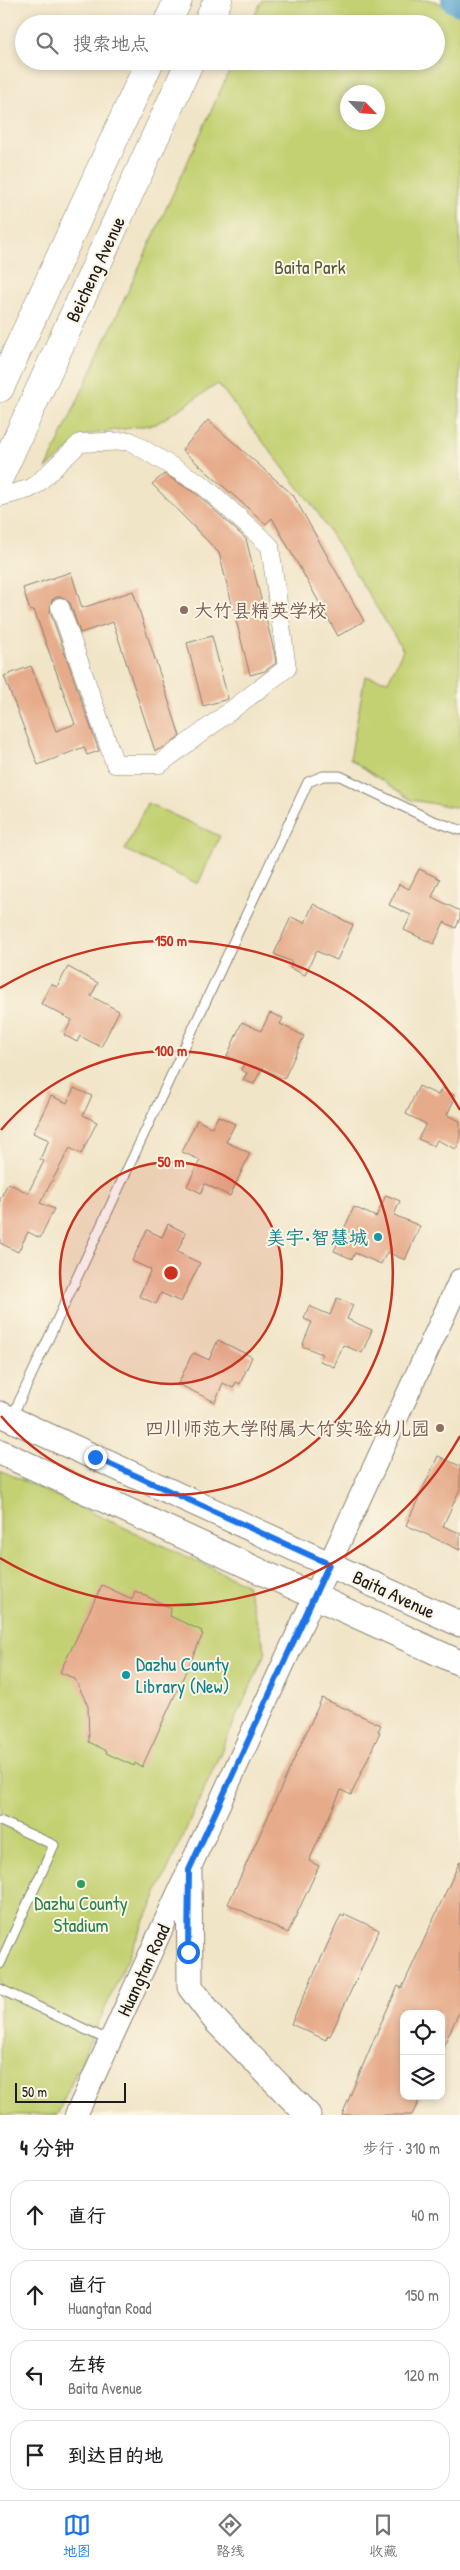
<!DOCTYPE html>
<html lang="zh">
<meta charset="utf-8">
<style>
:root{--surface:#fff;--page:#f6f6f6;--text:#202124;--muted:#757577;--line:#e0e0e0;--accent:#1a73e8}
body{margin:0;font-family:"Patrick Hand","LXGW WenKai TC",sans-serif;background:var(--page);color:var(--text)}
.controls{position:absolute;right:15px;bottom:15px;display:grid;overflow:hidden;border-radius:10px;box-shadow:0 2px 8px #0003}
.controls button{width:45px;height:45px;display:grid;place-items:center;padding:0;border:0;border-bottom:1px solid var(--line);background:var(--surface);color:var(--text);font:25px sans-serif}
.compass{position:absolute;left:340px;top:85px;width:45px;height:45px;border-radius:50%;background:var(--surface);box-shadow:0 2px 8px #0003;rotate:115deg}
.scale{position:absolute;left:15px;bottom:12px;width:111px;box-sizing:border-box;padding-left:5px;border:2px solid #1c1c1c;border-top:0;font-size:14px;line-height:18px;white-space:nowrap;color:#1c1c1c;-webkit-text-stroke:4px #fcf5e5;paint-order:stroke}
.stop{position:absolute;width:15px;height:15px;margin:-11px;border:4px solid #1a73e8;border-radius:50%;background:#fff}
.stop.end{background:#1a73e8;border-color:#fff;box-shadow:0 1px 5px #0008}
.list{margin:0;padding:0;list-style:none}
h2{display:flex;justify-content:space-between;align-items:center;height:65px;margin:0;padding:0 20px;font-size:21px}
h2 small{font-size:16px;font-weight:400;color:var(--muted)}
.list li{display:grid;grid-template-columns:32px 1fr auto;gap:15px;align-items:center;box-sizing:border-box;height:70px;margin:0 10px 10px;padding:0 10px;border:1px solid var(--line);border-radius:20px}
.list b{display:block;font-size:19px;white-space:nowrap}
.list p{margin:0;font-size:16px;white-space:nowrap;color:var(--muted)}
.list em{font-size:16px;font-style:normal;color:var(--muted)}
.icon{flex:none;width:28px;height:28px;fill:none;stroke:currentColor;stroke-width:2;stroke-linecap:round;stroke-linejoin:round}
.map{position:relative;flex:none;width:460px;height:2115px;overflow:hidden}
.search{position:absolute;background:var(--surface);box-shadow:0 2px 8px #0003;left:15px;right:15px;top:15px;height:55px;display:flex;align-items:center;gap:12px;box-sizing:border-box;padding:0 18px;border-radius:28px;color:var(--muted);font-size:19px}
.sheet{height:385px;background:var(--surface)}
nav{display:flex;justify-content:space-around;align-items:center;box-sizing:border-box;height:70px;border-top:1px solid var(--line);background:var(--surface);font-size:14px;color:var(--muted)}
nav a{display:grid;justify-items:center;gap:2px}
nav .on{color:var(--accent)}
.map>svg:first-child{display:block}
</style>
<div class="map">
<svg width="460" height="2115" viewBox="0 0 460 2115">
<rect width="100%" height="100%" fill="#fcf5e5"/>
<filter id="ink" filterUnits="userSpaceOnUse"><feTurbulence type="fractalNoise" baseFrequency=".02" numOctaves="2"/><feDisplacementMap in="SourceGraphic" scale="10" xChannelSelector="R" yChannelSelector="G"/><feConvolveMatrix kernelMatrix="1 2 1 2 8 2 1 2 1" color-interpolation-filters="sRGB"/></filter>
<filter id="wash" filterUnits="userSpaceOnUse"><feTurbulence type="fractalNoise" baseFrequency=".0096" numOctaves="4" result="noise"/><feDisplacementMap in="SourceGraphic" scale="20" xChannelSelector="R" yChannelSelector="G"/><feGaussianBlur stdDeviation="1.12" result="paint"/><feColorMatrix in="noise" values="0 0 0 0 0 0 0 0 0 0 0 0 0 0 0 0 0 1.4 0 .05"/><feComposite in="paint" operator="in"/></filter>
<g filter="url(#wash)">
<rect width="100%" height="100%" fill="#f1e5c8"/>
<!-- green -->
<path fill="#c4d173" stroke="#707648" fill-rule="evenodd" d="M 262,0 L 432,0 L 460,13 L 460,808 L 411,800 L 350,759 L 365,676 L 388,681 L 403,650 L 316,510 L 218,384 L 156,424 L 85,435 L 46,469 L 234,61 L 436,61 L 436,24 L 251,24 ZM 348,92 L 378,92 L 378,122 L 348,122 Z
M 147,803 L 220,836 L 198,884 L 125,850 Z
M 0,1470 L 246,1584 L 266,1652 L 57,2115 L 0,2115 Z"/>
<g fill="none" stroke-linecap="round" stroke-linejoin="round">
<!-- river -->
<path stroke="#55a2ce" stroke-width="26" d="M 454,0 L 460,3"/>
</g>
<g id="blocks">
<!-- building -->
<path fill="#e6ab8a" d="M 208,420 L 293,495 L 364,621 L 338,636 L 272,518 L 266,524 L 182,450 Z
M 164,474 L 198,495 L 246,539 L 275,655 L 276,663 L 265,671 L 250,675 L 219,553 L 152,484 Z
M 71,572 L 82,608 L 133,591 L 180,736 L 163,748 L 155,751 L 113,622 L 80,633 L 70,603 L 62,597 L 57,597 L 52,600 L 50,611 L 99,751 L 87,755 L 84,747 L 38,765 L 4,676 L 31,666 L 56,731 L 75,724 L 34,610 L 30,611 L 23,588 Z
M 212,636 L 228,699 L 203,706 L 187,643 Z
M 419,869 L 440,879 L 432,897 L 460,911 L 460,918 L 456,928 L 444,922 L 434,944 L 404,930 L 411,915 L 389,905 L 399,884 L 409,889 Z
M 313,904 L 353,925 L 337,960 L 316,951 L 305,975 L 290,968 L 292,962 L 274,954 L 291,917 L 305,923 Z
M 68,967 L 98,983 L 91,996 L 119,1011 L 101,1047 L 80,1036 L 77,1042 L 64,1035 L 72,1020 L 41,1004 L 51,984 L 57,987 Z
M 270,1013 L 283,1018 L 280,1024 L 304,1036 L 284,1079 L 262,1068 L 254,1084 L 243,1080 L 247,1073 L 241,1070 L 244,1064 L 227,1056 L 242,1022 L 261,1031 Z
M 419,1086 L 438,1095 L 442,1088 L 456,1096 L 447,1115 L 460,1121 L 460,1141 L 456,1149 L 437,1140 L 434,1146 L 418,1139 L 426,1124 L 406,1114 Z
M 74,1088 L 92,1096 L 83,1115 L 97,1122 L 81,1154 L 70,1148 L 40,1203 L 54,1209 L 40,1238 L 28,1232 L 18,1252 L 0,1243 L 0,1199 L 8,1183 L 28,1193 L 44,1161 L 40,1159 L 49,1140 L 33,1133 L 51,1096 L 67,1103 Z
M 218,1116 L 235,1124 L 226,1142 L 250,1153 L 230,1196 L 205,1184 L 201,1193 L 187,1186 L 200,1160 L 182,1152 L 197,1120 L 212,1128 Z
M 386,1195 L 400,1201 L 394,1215 L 420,1226 L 405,1260 L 387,1252 L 381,1264 L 355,1253 L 352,1259 L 334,1251 L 354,1207 L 376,1217 Z
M 168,1224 L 186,1233 L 177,1252 L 200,1263 L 181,1302 L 161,1293 L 156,1304 L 139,1296 L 151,1270 L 132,1261 L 147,1230 L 162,1237 Z
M 337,1298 L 353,1305 L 347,1319 L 372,1330 L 362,1353 L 343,1345 L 334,1367 L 320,1361 L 322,1354 L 302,1346 L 312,1322 L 304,1319 L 309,1306 L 330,1315 Z
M 218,1340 L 252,1357 L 240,1384 L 236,1382 L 233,1388 L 223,1383 L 215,1402 L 178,1384 L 191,1356 L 194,1353 L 209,1360 Z
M 438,1456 L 460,1466 L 460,1489 L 443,1526 L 460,1533 L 460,1550 L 406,1525 Z
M 102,1585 L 132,1599 L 135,1591 L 171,1608 L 170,1616 L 202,1631 L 201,1633 L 203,1634 L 142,1767 L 135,1763 L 134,1766 L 106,1753 L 107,1751 L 89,1742 L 88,1706 L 75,1679 L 60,1672 Z
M 322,1698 L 381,1725 L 378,1731 L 380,1732 L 351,1795 L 341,1790 L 309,1861 L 319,1866 L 288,1933 L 228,1904 Z
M 460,1861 L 460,2010 L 441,2051 L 441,2014 L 404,2014 L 404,2096 L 421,2096 L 412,2115 L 342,2115 L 380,2025 L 398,1986 L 402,1988 Z
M 345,1914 L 379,1930 L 330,2036 L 328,2035 L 326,2040 L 291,2024 L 341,1915 L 344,1917 Z"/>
</g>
</g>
<g filter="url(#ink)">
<use href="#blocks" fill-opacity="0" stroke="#868072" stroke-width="1"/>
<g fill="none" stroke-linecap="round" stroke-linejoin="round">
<!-- service casing -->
<g stroke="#868072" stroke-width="11">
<path id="service" d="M 11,1419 L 308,782 L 323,776 L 340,776 L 431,820 L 460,830
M 0,1821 L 54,1845 L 0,1964
M 0,1989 L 110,2041"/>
</g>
<!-- minor casing -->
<g stroke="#868072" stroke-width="19">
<path id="minor" d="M 0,497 L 29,489 L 36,485 L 80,443 L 130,441 L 204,486 L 270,546 L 287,668 L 160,764 L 115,764 L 60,607"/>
</g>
<!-- tertiary casing -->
<g stroke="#868072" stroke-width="24">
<path id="tertiary" d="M 76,2115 L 460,1280"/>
</g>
<!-- secondary casing -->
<g stroke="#868072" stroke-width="27">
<path id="secondary" d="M 0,1414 L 460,1624
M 0,1452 L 460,1663
M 189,1870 L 190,1987 L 216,2021 L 308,2115"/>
</g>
<!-- trunk casing -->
<g stroke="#868072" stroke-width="29">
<path id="trunk" d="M 167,24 L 178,0
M 207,24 L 218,0
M 0,388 L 150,61
M 0,476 L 190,61"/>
</g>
<!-- service -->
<use href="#service" stroke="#fff" stroke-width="9"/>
<!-- minor -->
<use href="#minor" stroke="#fff" stroke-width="18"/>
<!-- tertiary -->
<use href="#tertiary" stroke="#fff" stroke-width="22"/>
<!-- secondary -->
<use href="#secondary" stroke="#fff" stroke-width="25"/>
<!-- trunk -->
<use href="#trunk" stroke="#fff" stroke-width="28"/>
</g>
</g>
<g fill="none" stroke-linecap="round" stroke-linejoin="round" filter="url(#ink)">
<!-- route -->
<path stroke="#1a73e8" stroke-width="6" d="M 95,1457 L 329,1564 L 189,1870 L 188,1952"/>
</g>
<!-- distance rings -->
<circle cx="171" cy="1273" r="111" fill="#c8321e" fill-opacity=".12"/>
<g fill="none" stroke="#c8321e" stroke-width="2.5">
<circle cx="171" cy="1273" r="111"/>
<path d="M1 1130A222 222 0 1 1 1 1416"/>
<path d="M460 1436A332 332 0 0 1 0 1558M0 988A332 332 0 0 1 460 1110"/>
</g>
<!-- markers -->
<g fill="#8d6e63" stroke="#fcf5e5" stroke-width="2">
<circle cx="184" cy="610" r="5"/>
<circle cx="440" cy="1428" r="5"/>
</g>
<g fill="#0f9aa8" stroke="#fcf5e5" stroke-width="2">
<circle cx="378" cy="1237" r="5"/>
<circle cx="126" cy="1675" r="5"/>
</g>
<circle fill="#2e9e5b" stroke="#fcf5e5" stroke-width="2" cx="81" cy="1884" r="5"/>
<g text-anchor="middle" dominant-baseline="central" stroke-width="4" stroke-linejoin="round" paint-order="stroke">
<!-- park labels -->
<g font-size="19" fill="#575b3a" stroke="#fcf5e5">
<text x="310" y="267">Baita Park</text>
</g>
<!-- street labels -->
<g font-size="19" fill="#1c1c1c" stroke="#fcf5e5">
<text transform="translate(95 269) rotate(-65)">Beicheng Avenue</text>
<text transform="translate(394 1594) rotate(25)">Baita Avenue</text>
<text transform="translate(143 1970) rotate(-65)">Huangtan Road</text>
</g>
<!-- education labels -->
<g font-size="19" fill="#785e54" stroke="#fcf5e5" text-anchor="start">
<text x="194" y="610">大竹县精英学校</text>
<text x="430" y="1428" text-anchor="end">四川师范大学附属大竹实验幼儿园</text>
</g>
<!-- culture labels -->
<g font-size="19" fill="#0d838f" stroke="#fcf5e5" text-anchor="end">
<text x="368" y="1237">美宇•智慧城</text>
<text x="136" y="1664" text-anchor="start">Dazhu County<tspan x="136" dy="22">Library (New)</tspan></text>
</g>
<!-- leisure labels -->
<g font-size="19" fill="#27864d" stroke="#fcf5e5">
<text x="81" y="1903">Dazhu County<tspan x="81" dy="22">Stadium</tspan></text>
</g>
</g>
<circle cx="171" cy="1273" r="8" fill="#c8321e" stroke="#fcf5e5" stroke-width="2.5"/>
<g font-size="15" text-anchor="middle" font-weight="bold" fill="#c8321e" stroke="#fcf5e5" stroke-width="4" stroke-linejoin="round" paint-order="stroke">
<text x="171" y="946">150 m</text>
<text x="171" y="1056">100 m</text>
<text x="171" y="1167">50 m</text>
</g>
</svg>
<div class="controls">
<button><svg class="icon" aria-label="locate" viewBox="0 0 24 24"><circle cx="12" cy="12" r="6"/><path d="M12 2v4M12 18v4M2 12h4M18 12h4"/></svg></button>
<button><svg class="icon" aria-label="layers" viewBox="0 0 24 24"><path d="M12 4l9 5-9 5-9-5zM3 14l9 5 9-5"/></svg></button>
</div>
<svg class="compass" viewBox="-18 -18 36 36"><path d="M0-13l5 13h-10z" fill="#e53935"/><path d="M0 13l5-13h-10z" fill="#757577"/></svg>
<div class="scale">50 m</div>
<div class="stop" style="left:188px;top:1952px"></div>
<div class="stop end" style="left:95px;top:1457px"></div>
<div class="search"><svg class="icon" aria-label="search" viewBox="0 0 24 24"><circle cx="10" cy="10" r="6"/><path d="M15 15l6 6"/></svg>搜索地点</div>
</div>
<section class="sheet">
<h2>4 分钟<small>步行 · 310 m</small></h2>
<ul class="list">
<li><svg class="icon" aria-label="ahead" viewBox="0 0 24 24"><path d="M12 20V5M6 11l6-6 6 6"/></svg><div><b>直行</b></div><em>40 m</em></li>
<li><svg class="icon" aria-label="ahead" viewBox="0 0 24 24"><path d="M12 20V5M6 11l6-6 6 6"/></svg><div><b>直行</b><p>Huangtan Road</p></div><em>150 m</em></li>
<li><svg class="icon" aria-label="left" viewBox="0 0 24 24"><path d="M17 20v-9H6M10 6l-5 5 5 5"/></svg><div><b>左转</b><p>Baita Avenue</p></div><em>120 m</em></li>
<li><svg class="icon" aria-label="arrive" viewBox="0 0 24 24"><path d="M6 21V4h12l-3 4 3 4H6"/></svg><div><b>到达目的地</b></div></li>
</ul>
</section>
<nav>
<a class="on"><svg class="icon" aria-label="map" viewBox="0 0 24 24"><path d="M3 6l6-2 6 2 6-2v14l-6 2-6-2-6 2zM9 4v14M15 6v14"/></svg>地图</a>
<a><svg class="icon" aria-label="directions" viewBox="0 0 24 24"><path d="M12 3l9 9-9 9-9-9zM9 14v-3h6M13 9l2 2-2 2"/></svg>路线</a>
<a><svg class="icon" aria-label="saved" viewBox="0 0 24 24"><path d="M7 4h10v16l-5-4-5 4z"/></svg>收藏</a>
</nav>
